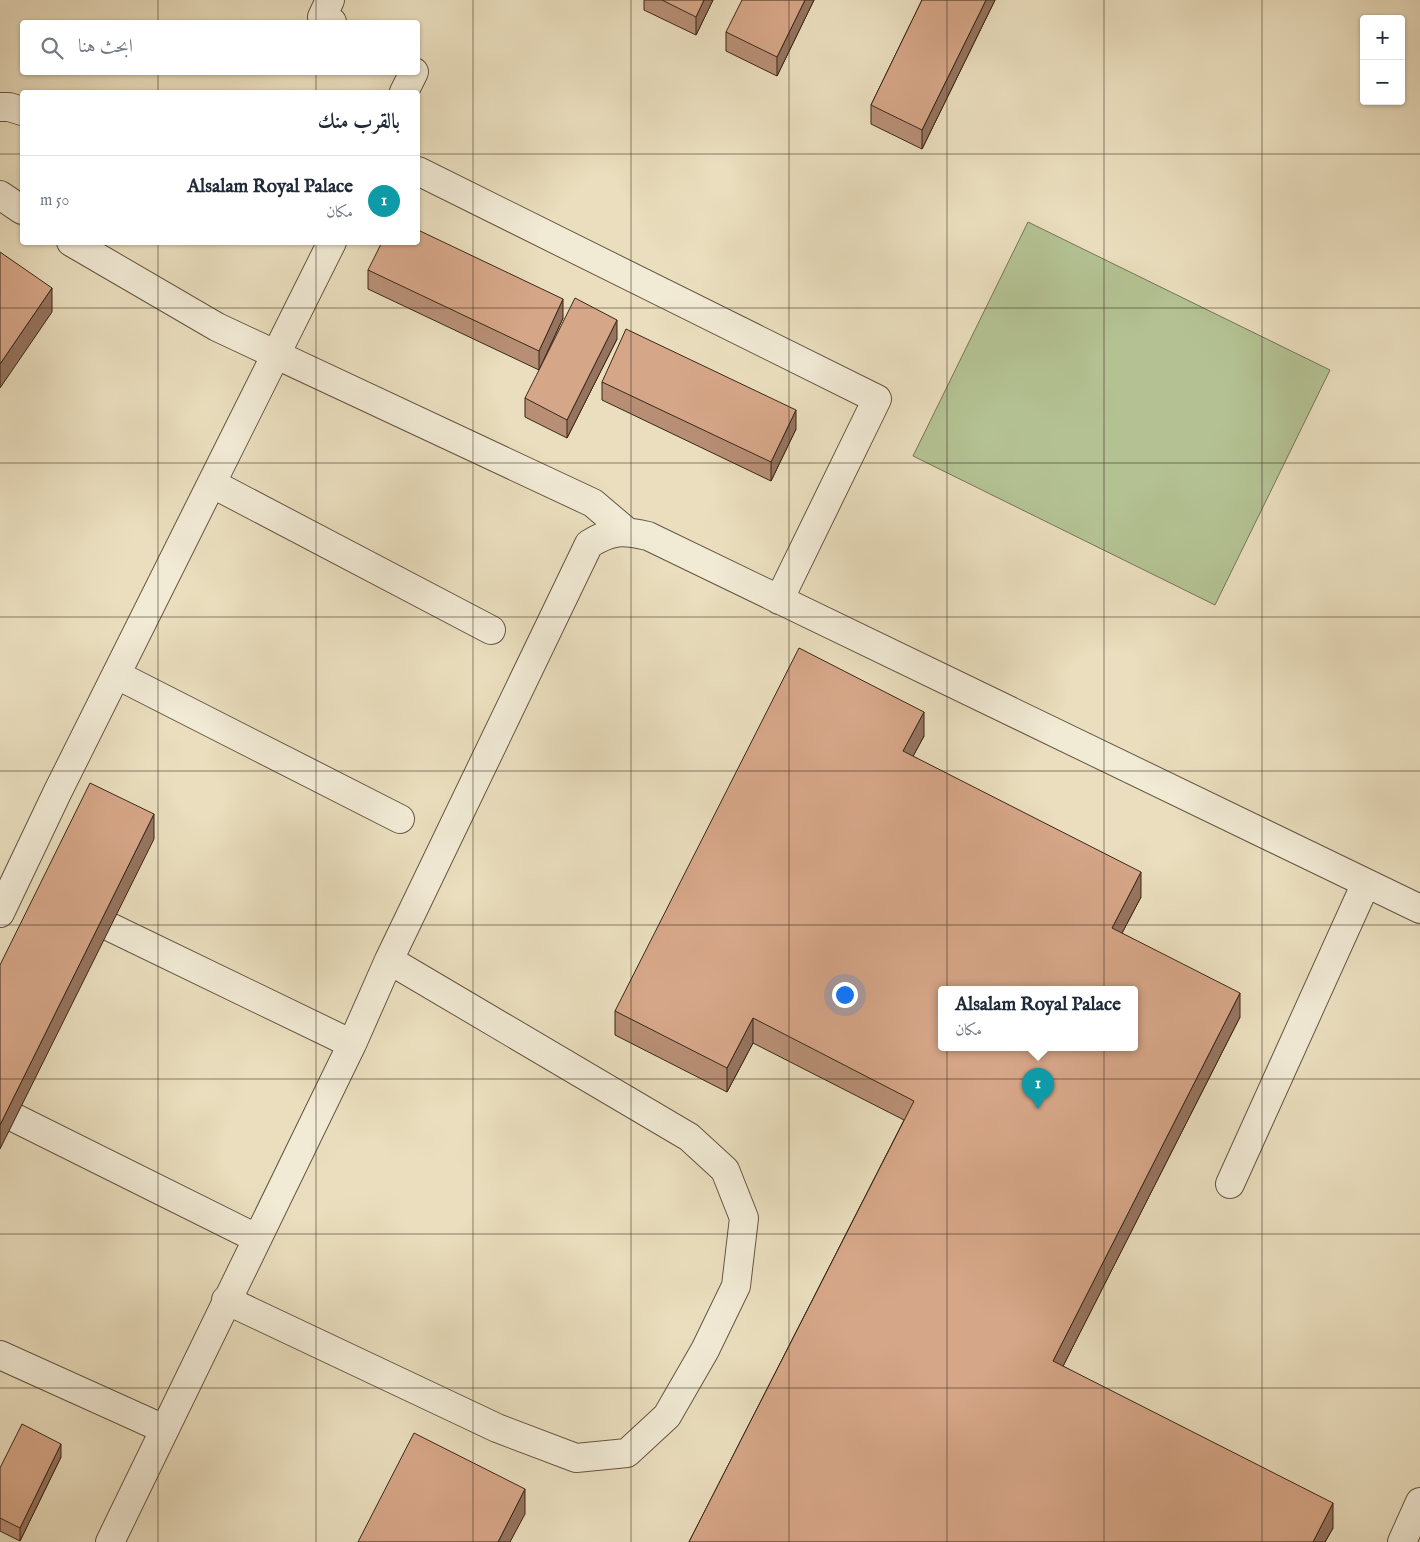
<!DOCTYPE html>
<html lang="ar">
<meta charset="utf-8">
<style>
:root{--surface:#fff;--page:#f6f6f7;--text:#1f2937;--muted:#747a83;--line:#e0e1e3;--accent:#8f2418}
body{margin:0;font-family:"IM FELL English",Amiri,serif;background:var(--page);color:var(--text);direction:rtl}
.controls{position:absolute;right:15px;top:15px;display:grid;overflow:hidden;border-radius:5px;box-shadow:0 1px 4px #0004}
.controls button{width:45px;height:45px;display:grid;place-items:center;padding:0;border:0;border-bottom:1px solid var(--line);background:var(--surface);color:var(--text);font:25px sans-serif}
.you{position:absolute;left:844px;top:994px;width:18px;height:18px;margin:-12px;border:4px solid #fff;border-radius:50%;background:#1a73e8;box-shadow:0 0 0 8px #1a73e833}
.badge{display:grid;place-items:center;width:32px;height:32px;border-radius:50%;background:var(--accent);color:#fff;font-size:16px;font-weight:700}
.pin{position:absolute;translate:-50% -41px;filter:drop-shadow(0 1px 2px #0008)}
.pin::after{content:'';position:absolute;top:26px;width:18px;height:15px;background:inherit;clip-path:polygon(0 0,100% 0,50% 100%)}
.popup{position:absolute;left:938px;top:986px;width:200px;height:65px;box-sizing:border-box;display:grid;place-content:center;border-radius:5px;background:var(--surface);filter:drop-shadow(0 1px 4px #0005);font-size:16px;white-space:nowrap;color:var(--muted)}
.popup b{font-size:19px;color:var(--text)}
.popup::after{content:'';position:absolute;left:50%;top:100%;margin-left:-10px;border:10px solid transparent;border-top-color:var(--surface)}
.list{margin:0;padding:0;list-style:none}
h2{display:flex;justify-content:space-between;align-items:center;height:65px;margin:0;padding:0 20px;font-size:21px}
h2 small{font-size:16px;font-weight:400;color:var(--muted)}
.list li{display:grid;grid-template-columns:32px 1fr auto;gap:15px;align-items:center;box-sizing:border-box;height:90px;padding:0 20px;border-top:1px solid var(--line)}
.list b{display:block;font-size:19px;white-space:nowrap}
.list p{margin:0;font-size:16px;white-space:nowrap;color:var(--muted)}
.list em{font-size:16px;font-style:normal;color:var(--muted)}
.icon{flex:none;width:28px;height:28px;fill:none;stroke:currentColor;stroke-width:2;stroke-linecap:round;stroke-linejoin:round}
.map{position:relative;flex:none;width:1420px;height:1542px;overflow:hidden;direction:ltr}
.search{position:absolute;background:var(--surface);box-shadow:0 1px 4px #0004;left:20px;top:20px;width:400px;height:55px;display:flex;align-items:center;gap:12px;box-sizing:border-box;padding:0 18px;border-radius:5px;color:var(--muted);font-size:19px}
.panel{position:absolute;background:var(--surface);box-shadow:0 1px 4px #0004;left:20px;top:90px;width:400px;height:155px;border-radius:5px;direction:rtl}
.map>svg:first-child{display:block}
</style>
<div class="map">
<svg width="1420" height="1542" viewBox="0 0 1420 1542">
<rect width="100%" height="100%" fill="#eadebe"/>
<filter id="stains"><feTurbulence type="fractalNoise" baseFrequency=".004" numOctaves="4"/><feColorMatrix values="0 0 0 0 .2 0 0 0 0 .09 0 0 0 0 .02 0 0 0 .5 -.17"/></filter>
<radialGradient id="worn" r=".72"><stop offset=".6" stop-color="#630" stop-opacity="0"/><stop offset="1" stop-color="#630" stop-opacity=".3"/></radialGradient>
<!-- green -->
<path fill="#b4c293" stroke="#767556" d="M 1028,222 L 1330,370 L 1215,605 L 913,456 Z"/>
<g fill="none" stroke-linecap="round" stroke-linejoin="round">
<!-- minor casing -->
<g stroke="#655642" stroke-width="30">
<path id="minor" d="M 330,0 L 322,17 L 332,22
M 404,92 L 414,72
M 0,107 L 9,107 L 22,111
M 418,171 L 877,399 L 779,600
M 0,195 L 22,210
M 71,242 L 217,327 L 593,503 L 626,531
M 213,484 L 491,630
M 117,675 L 400,819
M 0,913 L 58,791 L 332,242
M 110,927 L 352,1044
M 15,1118 L 256,1238
M 1230,1184 L 1366,883
M 226,1300 L 497,1428 L 576,1458 L 627,1453 L 667,1416 L 705,1350 L 736,1286 L 744,1218 L 725,1170 L 689,1137 L 389,960
M 0,1355 L 164,1429
M 110,1542 L 352,1044 L 389,960 L 589,544 C 612,530 622,530 648,536 L 1420,909
M 1402,1542 L 1420,1502"/>
</g>
<!-- minor -->
<use href="#minor" stroke="#f1ead5" stroke-width="28"/>
</g>
<!-- wall -->
<path fill="#b88f75" stroke="#392819" d="M 644,0 L 713,0 L 696,35 L 644,10 Z
M 814,0 L 777,76 L 726,51 L 726,32 Z
M 922,0 L 995,0 L 922,149 L 871,124 L 871,105 Z
M 368,270 L 563,318 L 539,370 L 368,289 Z
M 617,339 L 567,438 L 525,417 L 525,398 Z
M 602,382 L 796,429 L 771,481 L 602,400 Z
M 924,736 L 913,756 L 1141,897 L 1122,933 L 1240,1017 L 1063,1366 L 1333,1528 L 1325,1542 L 689,1542 L 904,1120 L 753,1043 L 727,1092 L 615,1035 L 615,1011 Z
M 61,1457 L 20,1541 L 0,1531 L 0,1468 Z"/>
<!-- shaded-wall -->
<path fill="#96745f" stroke="#392819" d="M 704,0 L 713,0 L 696,35 L 696,17 Z
M 805,0 L 814,0 L 777,76 L 777,57 Z
M 986,0 L 995,0 L 922,149 L 922,130 Z
M 52,288 L 52,312 L 0,388 L 0,364 Z
M 563,299 L 563,318 L 539,370 L 539,351 Z
M 617,320 L 617,339 L 567,438 L 567,420 Z
M 796,410 L 796,429 L 771,481 L 771,462 Z
M 924,712 L 924,736 L 903,775 L 903,751 Z
M 154,814 L 154,839 L 0,1149 L 0,1125 Z
M 1141,872 L 1141,897 L 1112,952 L 1112,928 Z
M 1240,993 L 1240,1017 L 1053,1386 L 1053,1361 Z
M 753,1018 L 753,1043 L 727,1092 L 727,1068 Z
M 61,1444 L 61,1457 L 20,1541 L 20,1528 Z
M 525,1489 L 525,1514 L 510,1542 L 498,1542 Z
M 1333,1503 L 1333,1528 L 1325,1542 L 1313,1542 Z"/>
<!-- building -->
<path fill="#d6a688" stroke="#392819" fill-rule="evenodd" d="M 662,0 L 704,0 L 696,17 Z
M 742,0 L 805,0 L 777,57 L 726,32 Z
M 922,0 L 986,0 L 922,130 L 871,105 Z
M 418,230 L 563,299 L 539,351 L 368,270 L 382,242 L 418,242 Z
M 0,252 L 52,288 L 0,364 Z
M 575,298 L 617,320 L 567,420 L 525,398 Z
M 626,329 L 796,410 L 771,462 L 602,382 Z
M 799,648 L 924,712 L 903,751 L 1141,872 L 1112,928 L 1240,993 L 1053,1361 L 1333,1503 L 1313,1542 L 689,1542 L 914,1101 L 753,1018 L 727,1068 L 615,1011 ZM 942,990 L 1134,990 L 1134,1048 L 942,1048 Z
M 90,783 L 154,814 L 0,1125 L 0,965 Z
M 22,1424 L 61,1444 L 20,1528 L 0,1518 L 0,1468 Z
M 414,1433 L 525,1489 L 498,1542 L 358,1542 Z"/>
<!-- grid -->
<path fill="none" stroke="#392819" stroke-width="1" stroke-opacity="0.55" d="M 158,0 L 158,22M 316,0 L 316,22M 473,0 L 473,1542M 631,0 L 631,1542M 789,0 L 789,1542M 947,0 L 947,1542M 1104,0 L 1104,1542M 1262,0 L 1262,1542M 158,72 L 158,92M 316,72 L 316,92M 0,154 L 22,154M 418,154 L 1420,154M 158,242 L 158,1542M 316,242 L 316,1542M 0,308 L 1420,308M 0,463 L 1420,463M 0,617 L 1420,617M 0,771 L 1420,771M 0,925 L 1420,925M 0,1079 L 1420,1079M 0,1234 L 1420,1234M 0,1388 L 1420,1388"/>
<rect width="100%" height="100%" filter="url(#stains)"/>
<rect width="100%" height="100%" fill="url(#worn)"/>
</svg>
<div class="controls">
<button>+</button>
<button>−</button>
</div>
<div class="you"></div>
<div class="pin badge" style="left:1038px;top:1109px;background:#0f9aa8">1</div>
<div class="popup"><b>Alsalam Royal Palace</b>مكان</div>
<div class="search"><svg class="icon" aria-label="search" viewBox="0 0 24 24"><circle cx="10" cy="10" r="6"/><path d="M15 15l6 6"/></svg>ابحث هنا</div>
<section class="panel">
<h2>بالقرب منك<small></small></h2>
<ul class="list">
<li><span class="badge" style="background:#0f9aa8">1</span><div><b>Alsalam Royal Palace</b><p>مكان</p></div><em>50 m</em></li>
</ul>
</section>
</div>
